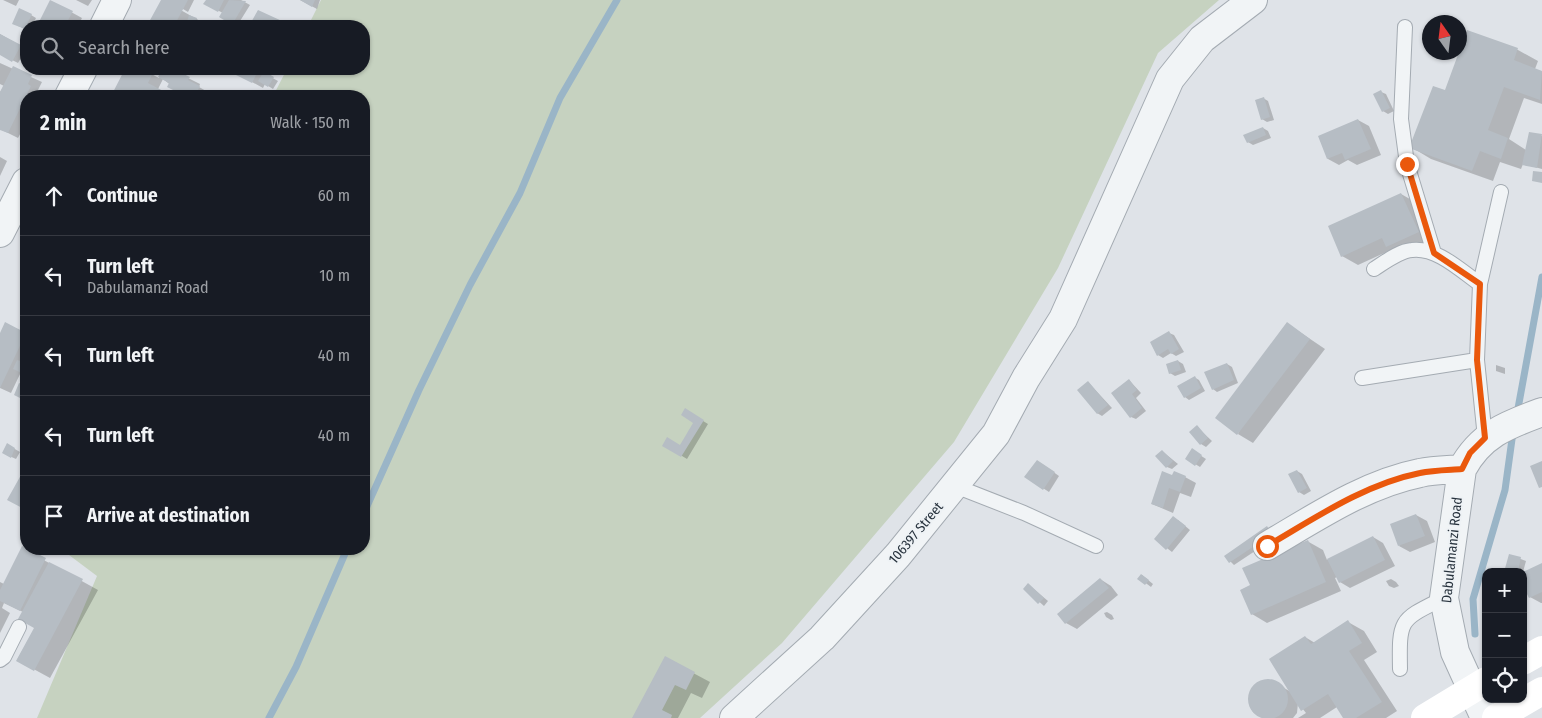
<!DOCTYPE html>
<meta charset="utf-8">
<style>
:root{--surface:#171b24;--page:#20242c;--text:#f1f3f6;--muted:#9ea1a6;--line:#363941}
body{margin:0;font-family:"Fira Sans Condensed",sans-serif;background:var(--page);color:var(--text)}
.controls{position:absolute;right:15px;bottom:15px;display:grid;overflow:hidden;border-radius:10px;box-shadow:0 1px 4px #0004}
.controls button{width:45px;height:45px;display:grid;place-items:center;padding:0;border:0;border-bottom:1px solid var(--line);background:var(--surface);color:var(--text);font:25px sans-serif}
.compass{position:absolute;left:1422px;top:15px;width:45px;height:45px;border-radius:50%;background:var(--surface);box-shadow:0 1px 4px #0004;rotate:346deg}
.stop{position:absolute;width:15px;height:15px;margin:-11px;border:4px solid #ea580c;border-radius:50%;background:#fff}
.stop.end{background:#ea580c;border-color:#fff;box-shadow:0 1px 5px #0008}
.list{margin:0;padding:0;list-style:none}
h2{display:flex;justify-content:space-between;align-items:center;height:65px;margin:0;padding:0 20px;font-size:21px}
h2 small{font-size:16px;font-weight:400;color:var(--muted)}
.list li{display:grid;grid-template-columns:32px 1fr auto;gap:15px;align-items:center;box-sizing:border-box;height:80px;padding:0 20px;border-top:1px solid var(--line)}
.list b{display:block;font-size:19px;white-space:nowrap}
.list p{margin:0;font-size:16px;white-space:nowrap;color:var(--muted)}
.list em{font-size:16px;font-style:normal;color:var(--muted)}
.icon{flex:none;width:28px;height:28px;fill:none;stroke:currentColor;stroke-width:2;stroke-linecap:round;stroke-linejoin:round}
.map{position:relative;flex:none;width:1542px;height:718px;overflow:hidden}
.search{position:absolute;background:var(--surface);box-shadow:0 1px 4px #0004;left:20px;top:20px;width:350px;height:55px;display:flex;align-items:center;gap:12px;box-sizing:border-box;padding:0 18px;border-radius:20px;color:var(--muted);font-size:19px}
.panel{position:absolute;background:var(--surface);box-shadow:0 1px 4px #0004;left:20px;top:90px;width:350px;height:465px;border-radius:20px}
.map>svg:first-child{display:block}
</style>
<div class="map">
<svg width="1542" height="718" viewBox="0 0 1542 718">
<rect width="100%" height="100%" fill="#dfe3e8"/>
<!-- green -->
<path fill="#c6d2c0" d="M 321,0 L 1219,0 L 1158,53 L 1058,268 L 954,442 L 782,643 L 700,718 L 37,718 L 97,576 L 61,549 L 364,549 L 364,96 L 273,96 L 287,69 L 364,69 L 364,26 L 308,26 Z"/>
<!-- shadow -->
<path fill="#0003" d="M 3,0 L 19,0 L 16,6 Z
M 76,0 L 92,0 L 88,6 Z
M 165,0 L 194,0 L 188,12 L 178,6 L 177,8 L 202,22 L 200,26 L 159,26 L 151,22 Z
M 207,0 L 241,0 L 250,5 L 237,26 L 220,17 L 223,13 L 205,4 Z
M 300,0 L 320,0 L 317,9 Z
M 51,1 L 82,18 L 78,26 L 38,26 Z
M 258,11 L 281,22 L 288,26 L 251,26 Z
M 31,15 L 36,18 L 32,26 L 26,26 L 26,29 L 18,26 Z
M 1468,31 L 1518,50 L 1538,61 L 1535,69 L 1542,72 L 1542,104 L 1524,98 L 1509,139 L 1526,150 L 1530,133 L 1542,136 L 1542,169 L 1523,164 L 1521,169 L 1500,162 L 1493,181 L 1431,159 L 1411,147 L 1445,92 Z
M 0,34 L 26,49 L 26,58 L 22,56 L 18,63 L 0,54 Z
M 0,63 L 42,82 L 38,90 L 41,93 L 39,96 L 26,96 L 26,123 L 18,138 L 0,129 L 0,92 L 4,86 L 0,84 Z
M 46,69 L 57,69 L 54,73 Z
M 127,69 L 142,69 L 159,78 L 163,69 L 170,69 L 200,84 L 199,87 L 215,96 L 181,96 L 182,94 L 163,79 L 158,89 L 171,96 L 112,96 Z
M 230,69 L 272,69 L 269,76 L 278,81 L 273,89 L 265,84 L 263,88 L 230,70 Z
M 1381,92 L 1386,94 L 1394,111 L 1388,114 L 1383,111 Z
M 1263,98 L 1268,101 L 1274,120 L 1267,122 L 1262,119 Z
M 1358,120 L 1369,126 L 1381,155 L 1357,165 L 1348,160 L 1339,165 L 1328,159 L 1319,137 Z
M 1263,128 L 1268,131 L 1271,138 L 1253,145 L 1248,142 Z
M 0,157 L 7,161 L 0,176 Z
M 1401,194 L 1417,203 L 1434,241 L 1403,255 L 1393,249 L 1358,265 L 1342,256 Z
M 6,324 L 26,333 L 26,374 L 21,372 L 11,393 L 0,388 L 0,336 Z
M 1288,324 L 1325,349 L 1253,443 L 1238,434 Z
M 1169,333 L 1174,335 L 1184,352 L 1176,356 L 1171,353 L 1163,358 L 1158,355 Z
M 1178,361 L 1183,364 L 1186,372 L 1175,376 L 1170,373 Z
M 1227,364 L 1232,367 L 1238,383 L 1217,392 L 1213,389 Z
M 1496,365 L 1505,368 L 1505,374 L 1496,371 Z
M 1194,377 L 1199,380 L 1205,391 L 1189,400 L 1185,397 Z
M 1129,380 L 1141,393 L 1136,398 L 1146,411 L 1136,419 L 1131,417 Z
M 1088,382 L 1112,408 L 1102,416 L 1097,413 Z
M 685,410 L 708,424 L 687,459 L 664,445 L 680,446 L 695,423 Z
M 1197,427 L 1212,441 L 1206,447 L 1201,444 Z
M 8,445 L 20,452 L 16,459 L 7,455 Z
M 1192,450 L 1206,459 L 1200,467 L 1187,459 Z
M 1162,451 L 1178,464 L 1172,469 L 1167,467 Z
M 1042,464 L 1059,476 L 1049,492 L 1026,477 Z
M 1297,471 L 1302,474 L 1311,491 L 1304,495 L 1299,492 Z
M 1173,476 L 1185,477 L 1196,483 L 1191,497 L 1180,493 L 1173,513 L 1152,504 Z
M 1416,515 L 1427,521 L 1435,542 L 1410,552 L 1399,546 Z
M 1178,520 L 1190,530 L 1172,552 L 1155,539 Z
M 1276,537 L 1234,565 L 1225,556 Z
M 1373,537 L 1383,543 L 1395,566 L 1350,588 L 1340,582 L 1337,577 L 1335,578 L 1341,591 L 1267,623 L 1252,614 L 1251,586 L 1307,541 L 1323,550 L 1327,560 Z
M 22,548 L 98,590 L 50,678 L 17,660 L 35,628 L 23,612 L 4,603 L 2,608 L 10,613 L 0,633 L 0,582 L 4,584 Z
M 1510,555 L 1526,561 L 1523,572 L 1505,572 Z
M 1542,564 L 1542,603 L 1541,603 L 1530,597 Z
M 1142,575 L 1153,584 L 1151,587 L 1139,578 Z
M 1100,579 L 1111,586 L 1118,595 L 1077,629 L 1066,623 L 1059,614 Z
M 1391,579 L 1396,582 L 1399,586 L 1394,588 L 1389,586 L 1386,581 Z
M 1029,585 L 1048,601 L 1044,606 L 1025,589 Z
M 1107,612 L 1112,615 L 1114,619 L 1111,620 L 1106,617 L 1104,613 Z
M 1348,622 L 1364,631 L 1377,652 L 1364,660 L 1397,711 L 1386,718 L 1344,718 L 1337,707 L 1320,718 L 1298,718 L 1306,713 L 1298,703 L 1297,713 L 1293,718 L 1263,718 L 1253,712 L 1250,707 L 1249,696 L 1259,682 L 1272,681 L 1291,692 L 1305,637 L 1315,643 Z
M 665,658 L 710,682 L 702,698 L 691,693 L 678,718 L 633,718 Z"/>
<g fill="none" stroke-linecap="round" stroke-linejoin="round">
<!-- stream -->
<path stroke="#9ab5c7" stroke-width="7" d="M 1517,414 L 1542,277
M 364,513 L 419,390 L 470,285 L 520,193 L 560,98 L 617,0
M 1475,634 L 1473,599 L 1505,490 L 1513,432
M 269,718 L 296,667 L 347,549"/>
</g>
<!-- building -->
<path fill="#b6bdc4" d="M 50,0 L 73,11 L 65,26 L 37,26 Z
M 161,0 L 188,0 L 174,26 L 157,26 L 149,22 Z
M 206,0 L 224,0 L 218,12 L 203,4 Z
M 229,0 L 246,1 L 232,25 L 219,17 Z
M 300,0 L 315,0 L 312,7 Z
M 19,8 L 32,14 L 25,29 L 12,24 Z
M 258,10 L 282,21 L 279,26 L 249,26 Z
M 189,15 L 197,18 L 194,26 L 186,25 Z
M 1467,30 L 1518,48 L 1514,60 L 1542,71 L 1540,100 L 1504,87 L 1488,130 L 1508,138 L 1501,159 L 1480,151 L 1472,171 L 1409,148 L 1433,86 L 1445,90 Z
M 0,34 L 21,45 L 12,62 L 0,55 Z
M 13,66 L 32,75 L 28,84 L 31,86 L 8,133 L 0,130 L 0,92 Z
M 125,69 L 145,69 L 153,73 L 148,83 L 169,94 L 167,96 L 111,96 Z
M 162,69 L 173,69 L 190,77 L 188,80 L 200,86 L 195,96 L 179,96 L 181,94 L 167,87 L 169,83 L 158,77 Z
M 229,69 L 259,69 L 252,83 L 228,71 Z
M 264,71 L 274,77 L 268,87 L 258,81 Z
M 1381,90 L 1390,108 L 1382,112 L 1373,94 Z
M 1264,97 L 1270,117 L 1261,120 L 1255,100 Z
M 1358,119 L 1371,149 L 1345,160 L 1342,153 L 1327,159 L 1318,136 Z
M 1263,127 L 1266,135 L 1247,143 L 1243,135 Z
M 1529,132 L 1542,134 L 1537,168 L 1522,165 Z
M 1533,171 L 1542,172 L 1542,183 L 1532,181 Z
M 1401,193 L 1419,232 L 1386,247 L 1382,238 L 1341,257 L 1328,226 Z
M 5,322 L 26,333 L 0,388 L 0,333 Z
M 1287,322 L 1310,339 L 1237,435 L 1215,418 Z
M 1169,331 L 1179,349 L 1171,354 L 1168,349 L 1157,356 L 1150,342 Z
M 17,360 L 26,363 L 22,373 L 13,369 Z
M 1178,360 L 1181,370 L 1169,374 L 1166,364 Z
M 1227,363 L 1234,380 L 1212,390 L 1204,372 Z
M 1195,376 L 1201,388 L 1184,398 L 1177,386 Z
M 1129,379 L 1137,390 L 1132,394 L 1142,408 L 1130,418 L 1111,393 Z
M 1088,381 L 1108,405 L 1097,414 L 1077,390 Z
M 19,383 L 26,386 L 26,401 L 14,395 Z
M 685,408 L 704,420 L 681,457 L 662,446 L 667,437 L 680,445 L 693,423 L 681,415 Z
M 1197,425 L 1208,438 L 1200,445 L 1189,432 Z
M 7,443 L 15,448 L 11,458 L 2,453 Z
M 1192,448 L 1202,455 L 1195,466 L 1185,459 Z
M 1162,450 L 1173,461 L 1166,468 L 1155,456 Z
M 1037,460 L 1055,472 L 1043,490 L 1024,477 Z
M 1542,461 L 1542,487 L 1539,488 L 1530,466 Z
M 1297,470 L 1307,488 L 1298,493 L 1288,474 Z
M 1162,471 L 1172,475 L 1174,471 L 1186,476 L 1180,492 L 1169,488 L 1163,508 L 1151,504 Z
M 21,475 L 26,478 L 26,510 L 7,500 Z
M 1416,514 L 1425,536 L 1398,546 L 1390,524 Z
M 1173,516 L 1186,526 L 1166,550 L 1154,539 Z
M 1267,526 L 1272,534 L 1229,563 L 1224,556 Z
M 1373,536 L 1385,560 L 1339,583 L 1327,559 Z
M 1308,540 L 1326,582 L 1251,615 L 1240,590 L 1250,585 L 1242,568 Z
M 22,546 L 46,558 L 20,611 L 0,601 L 0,590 Z
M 1509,554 L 1521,557 L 1518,572 L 1504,572 Z
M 49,562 L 83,579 L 34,671 L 16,661 L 34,628 L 18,619 Z
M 1542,563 L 1542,592 L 1529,598 L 1523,586 L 1523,572 Z
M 1141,574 L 1149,580 L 1145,585 L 1137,579 Z
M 1100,578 L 1109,588 L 1065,624 L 1057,614 Z
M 1028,583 L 1044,598 L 1038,604 L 1023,589 Z
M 1348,620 L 1362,643 L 1349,651 L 1382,702 L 1356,718 L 1343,718 L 1328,694 L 1301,711 L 1269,659 L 1305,636 L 1311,644 Z
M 665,656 L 695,672 L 686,690 L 675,685 L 662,710 L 672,715 L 671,718 L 632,718 Z
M1248 699a20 20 0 1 1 40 0a20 20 0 1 1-40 0Z"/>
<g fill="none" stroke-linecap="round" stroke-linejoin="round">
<!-- lane casing -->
<g stroke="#a4abb2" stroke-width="16">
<path id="lane" d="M 1405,27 L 1401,119 L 1407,164 L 1434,253
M 1374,269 C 1385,262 1399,251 1412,250 C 1437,247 1461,271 1480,284
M 1362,378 L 1477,360
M 1485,438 L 1477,360 L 1480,284 L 1501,192
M 955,486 L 1024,513 L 1096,546
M 0,660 L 4,657 L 19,627
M 1400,669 C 1399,618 1400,620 1444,598"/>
</g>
<!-- street casing -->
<g stroke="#a4abb2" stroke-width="30">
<path id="street" d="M 104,26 L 117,0
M 69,96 L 83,69
M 0,233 L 26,182
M 1267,546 C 1315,518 1365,484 1420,473 C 1433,470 1448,470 1462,469
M 734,718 L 822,638 L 898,555 L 996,434 L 1026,378 L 1063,319 L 1170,79 L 1202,39 L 1253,0
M 1485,718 L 1455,652 L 1444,598 L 1462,469 C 1481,434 1507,425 1542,412"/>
</g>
<!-- lane -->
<use href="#lane" stroke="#f1f4f6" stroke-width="14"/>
<!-- street -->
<use href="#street" stroke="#f1f4f6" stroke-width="28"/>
<!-- secondary -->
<path stroke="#fff" stroke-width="28" d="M 1523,661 L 1542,650
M 1425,718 L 1486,681
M 1496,718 L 1542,691"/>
</g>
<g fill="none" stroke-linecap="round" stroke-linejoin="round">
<!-- route -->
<path stroke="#ea580c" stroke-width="6" d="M 1267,546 C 1315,518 1365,484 1420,473 C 1433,470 1448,470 1462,469 L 1470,453 L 1485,438 L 1477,360 L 1480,284 L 1434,253 L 1407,164"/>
</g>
<g text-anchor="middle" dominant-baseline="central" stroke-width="4" stroke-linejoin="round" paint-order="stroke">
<!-- street labels -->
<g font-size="14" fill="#28333e" stroke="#eef2f5">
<text transform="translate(916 533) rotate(-50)">106397 Street</text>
<text transform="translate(1452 550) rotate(-84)">Dabulamanzi Road</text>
</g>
</g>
</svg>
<div class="controls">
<button>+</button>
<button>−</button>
<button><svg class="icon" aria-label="locate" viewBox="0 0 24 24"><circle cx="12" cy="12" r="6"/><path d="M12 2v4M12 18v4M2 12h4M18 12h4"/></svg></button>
</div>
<svg class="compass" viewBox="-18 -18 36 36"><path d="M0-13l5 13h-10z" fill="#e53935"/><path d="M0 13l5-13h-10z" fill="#9ea1a6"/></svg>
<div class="stop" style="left:1267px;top:546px"></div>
<div class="stop end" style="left:1407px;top:164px"></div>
<div class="search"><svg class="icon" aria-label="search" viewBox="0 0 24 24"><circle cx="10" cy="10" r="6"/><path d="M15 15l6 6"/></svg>Search here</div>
<section class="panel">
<h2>2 min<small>Walk · 150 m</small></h2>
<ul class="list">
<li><svg class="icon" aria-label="ahead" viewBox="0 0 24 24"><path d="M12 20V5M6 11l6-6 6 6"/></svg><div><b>Continue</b></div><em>60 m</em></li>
<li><svg class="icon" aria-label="left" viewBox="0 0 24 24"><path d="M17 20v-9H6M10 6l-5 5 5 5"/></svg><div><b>Turn left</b><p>Dabulamanzi Road</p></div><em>10 m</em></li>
<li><svg class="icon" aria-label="left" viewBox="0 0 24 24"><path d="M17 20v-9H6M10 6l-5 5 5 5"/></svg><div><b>Turn left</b></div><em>40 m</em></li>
<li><svg class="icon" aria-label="left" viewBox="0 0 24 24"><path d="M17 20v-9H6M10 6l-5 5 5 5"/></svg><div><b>Turn left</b></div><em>40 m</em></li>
<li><svg class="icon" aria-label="arrive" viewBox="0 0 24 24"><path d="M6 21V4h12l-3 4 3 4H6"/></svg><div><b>Arrive at destination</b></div></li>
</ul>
</section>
</div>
